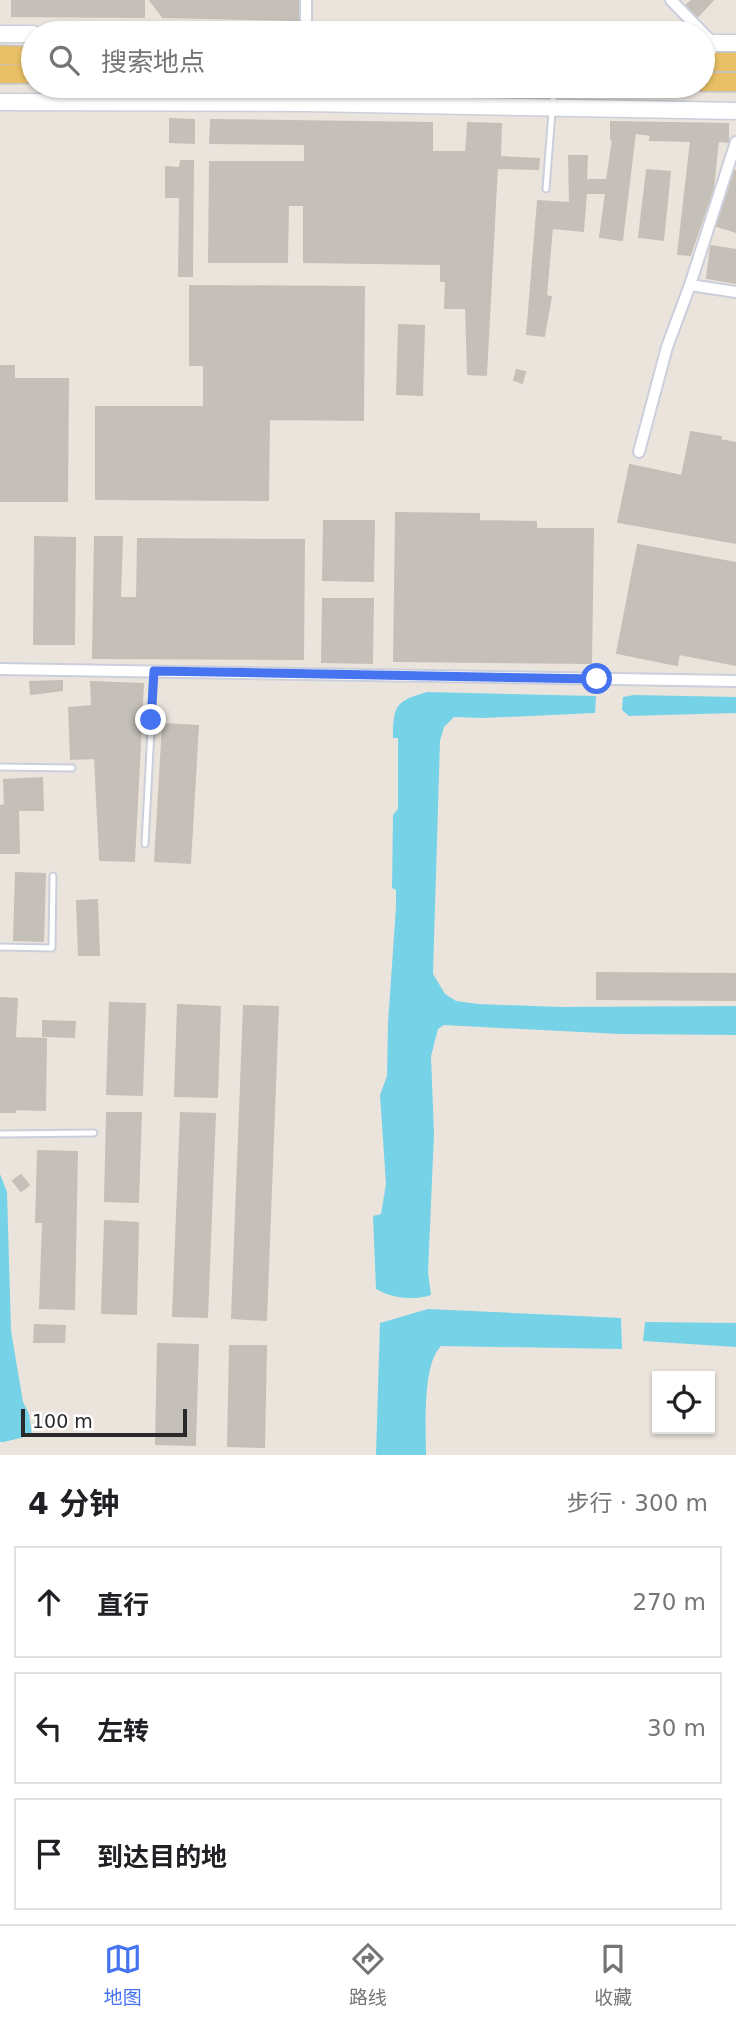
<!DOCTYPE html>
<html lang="zh">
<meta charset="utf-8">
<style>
:root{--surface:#fff;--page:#f6f6f6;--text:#202124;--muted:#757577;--line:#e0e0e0;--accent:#4673ef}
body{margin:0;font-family:"DejaVu Sans","Noto Sans SC",sans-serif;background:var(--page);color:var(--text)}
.controls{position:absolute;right:21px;bottom:21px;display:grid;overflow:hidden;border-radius:0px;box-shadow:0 2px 5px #0004}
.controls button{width:63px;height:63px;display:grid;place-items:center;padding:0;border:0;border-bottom:2px solid var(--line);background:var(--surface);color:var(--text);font:35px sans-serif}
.scale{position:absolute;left:21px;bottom:18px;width:166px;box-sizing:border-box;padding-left:7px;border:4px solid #2a2a2a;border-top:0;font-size:19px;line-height:24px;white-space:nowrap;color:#2a2a2a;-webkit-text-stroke:5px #fff;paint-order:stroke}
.stop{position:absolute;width:21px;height:21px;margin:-16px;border:5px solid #4673ef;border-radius:50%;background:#fff}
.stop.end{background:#4673ef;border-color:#fff;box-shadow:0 2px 7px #0008}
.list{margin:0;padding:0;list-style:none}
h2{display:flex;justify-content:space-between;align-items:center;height:91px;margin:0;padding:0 28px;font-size:30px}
h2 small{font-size:23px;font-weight:400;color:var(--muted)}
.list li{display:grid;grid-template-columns:46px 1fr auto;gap:21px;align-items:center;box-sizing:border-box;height:112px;margin:0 14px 14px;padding:0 14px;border:2px solid var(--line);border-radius:0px}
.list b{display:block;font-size:26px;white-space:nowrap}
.list em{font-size:23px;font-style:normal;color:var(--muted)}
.icon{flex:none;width:38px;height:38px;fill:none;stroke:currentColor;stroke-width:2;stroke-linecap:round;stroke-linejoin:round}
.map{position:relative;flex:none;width:736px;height:1455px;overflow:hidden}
.search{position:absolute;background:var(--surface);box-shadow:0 2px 5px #0004;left:21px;right:21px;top:21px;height:77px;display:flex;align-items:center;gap:18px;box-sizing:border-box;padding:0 24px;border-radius:38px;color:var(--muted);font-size:26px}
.sheet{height:469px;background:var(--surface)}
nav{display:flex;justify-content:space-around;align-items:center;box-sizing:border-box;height:98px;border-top:2px solid var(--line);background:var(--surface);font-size:19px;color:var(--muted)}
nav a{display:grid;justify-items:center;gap:4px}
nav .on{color:var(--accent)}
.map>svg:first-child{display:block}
</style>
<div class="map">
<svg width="736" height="1455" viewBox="0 0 736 1455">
<rect width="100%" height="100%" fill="#ebe4dd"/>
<!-- water -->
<path fill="#76d2e7" d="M 427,692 L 596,696 L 595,713 L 483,718 L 454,717 L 444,727 L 440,741 L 433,974 L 445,994 L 456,1001 L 478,1004 L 560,1007 L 736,1006 L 736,1035 L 620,1034 L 444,1025 L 438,1029 L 431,1056 L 434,1134 L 428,1272 L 431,1295 C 413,1301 392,1298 376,1289 L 373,1216 L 381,1214 L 386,1184 L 380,1095 L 387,1076 L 388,1023 L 396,907 L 396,890 L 392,888 L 393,815 L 398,809 L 398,738 L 393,738 C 393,705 396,701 427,692 Z
M 634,695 L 736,697 L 736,713 L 629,716 L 622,710 L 623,697 Z
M 0,1174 L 7,1192 L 11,1331 L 23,1402 L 29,1414 L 32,1435 L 4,1442 L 0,1442 Z
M 428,1309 L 621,1318 L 622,1349 L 441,1346 C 422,1364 426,1429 426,1455 L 376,1455 L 380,1323 Z
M 645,1322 L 736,1323 L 736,1347 L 643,1341 Z"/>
<!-- building -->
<path fill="#c4bfb8" stroke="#c6bfb6" stroke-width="2" d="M 12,0 L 144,0 L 144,17 L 12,16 Z
M 150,0 L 298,0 L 298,20 L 163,17 Z
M 692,0 L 713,0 L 698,16 L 687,5 Z
M 170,119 L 194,120 L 194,143 L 170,142 Z
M 211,120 L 432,123 L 432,152 L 466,152 L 468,123 L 501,124 L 500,157 L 539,159 L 538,169 L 497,168 L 486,375 L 468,374 L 466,308 L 445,308 L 446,281 L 441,281 L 441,264 L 304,262 L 304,205 L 288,205 L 287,262 L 209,262 L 210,162 L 305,162 L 305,144 L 210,143 Z
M 611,122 L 728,124 L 728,142 L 718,141 L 713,188 L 690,255 L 678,254 L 691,141 L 650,140 L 651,135 L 635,133 L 622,240 L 600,237 L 606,193 L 586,193 L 583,231 L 552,228 L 546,296 L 551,297 L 544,336 L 527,334 L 538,201 L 570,203 L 569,156 L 587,156 L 586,180 L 607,180 L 613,139 L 611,139 Z
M 181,161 L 193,161 L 192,276 L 179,276 L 180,197 L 166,197 L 166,167 L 180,168 Z
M 647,170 L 670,172 L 663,240 L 639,237 Z
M 735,171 L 736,171 L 736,232 L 717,226 Z
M 711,246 L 736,250 L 736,283 L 707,278 Z
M 190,286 L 364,287 L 363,420 L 269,419 L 268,500 L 96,499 L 96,407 L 204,407 L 204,365 L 190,365 Z
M 399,325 L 424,326 L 422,395 L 397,394 Z
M 0,366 L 14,366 L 14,379 L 68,379 L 67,501 L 0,501 Z
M 517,370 L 525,372 L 522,383 L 514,380 Z
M 691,432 L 721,437 L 720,440 L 736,443 L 736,543 L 618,522 L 630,465 L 682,476 Z
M 396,513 L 479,514 L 479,521 L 536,522 L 536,529 L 593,529 L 591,663 L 394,661 Z
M 324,521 L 374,521 L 373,581 L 323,580 Z
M 35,537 L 75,538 L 74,644 L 34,644 Z
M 95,537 L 122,537 L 120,598 L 137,598 L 138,539 L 304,540 L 303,659 L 93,658 Z
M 638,545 L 736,563 L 736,665 L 679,654 L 677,665 L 617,653 Z
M 323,599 L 373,599 L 372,663 L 322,662 Z
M 62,681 L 62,690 L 31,694 L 30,682 Z
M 91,682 L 143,684 L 134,861 L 100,860 L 95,758 L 71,759 L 69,708 L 92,706 Z
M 163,724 L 198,726 L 190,863 L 155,861 Z
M 42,778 L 43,810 L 18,810 L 19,853 L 0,853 L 0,806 L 5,805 L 4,780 Z
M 16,873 L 45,874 L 43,941 L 14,940 Z
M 97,900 L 99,955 L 79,955 L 77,901 Z
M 597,973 L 736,974 L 736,1000 L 597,999 Z
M 0,998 L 17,999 L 15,1038 L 46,1039 L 45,1110 L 15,1109 L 15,1112 L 0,1112 Z
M 110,1003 L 145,1004 L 142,1095 L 107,1094 Z
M 178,1005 L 220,1007 L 217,1097 L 175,1096 Z
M 244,1006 L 278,1007 L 266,1320 L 232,1318 Z
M 43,1021 L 75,1022 L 74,1037 L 43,1036 Z
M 107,1113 L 141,1113 L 138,1202 L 105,1201 Z
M 181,1113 L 215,1114 L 207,1317 L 173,1316 Z
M 38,1151 L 77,1152 L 74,1309 L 40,1308 L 43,1222 L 36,1222 Z
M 21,1175 L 29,1185 L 21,1191 L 13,1181 Z
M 105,1221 L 138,1223 L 136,1314 L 102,1313 Z
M 35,1325 L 65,1326 L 64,1342 L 34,1342 Z
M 158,1344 L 198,1345 L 195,1445 L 156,1444 Z
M 230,1346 L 266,1346 L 264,1447 L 228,1446 Z"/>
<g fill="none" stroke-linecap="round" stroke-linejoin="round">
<!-- lane casing -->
<g stroke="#cbcfdb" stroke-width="9">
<path id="lane" d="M 546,189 L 554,86
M 0,767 L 72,768
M 145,844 L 154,673
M 0,947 L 52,948 L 53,876
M 0,1134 L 94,1133"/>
</g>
<!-- street casing -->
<g stroke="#cbcfdb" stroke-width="14">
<path id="street" d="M 671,0 L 708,38 L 713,62
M 306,33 L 306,0
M 736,142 L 690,285 L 736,292
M 639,452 L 667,347 L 690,285
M 0,669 L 736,681"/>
</g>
<!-- secondary casing -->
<g stroke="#cbcfdb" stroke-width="19">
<path id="secondary" d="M 0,34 L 33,34
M 703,43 L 736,43
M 0,102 L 306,103 L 736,111"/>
</g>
<!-- primary casing -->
<g stroke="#c3c3c3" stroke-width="21">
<path id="primary" d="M 0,55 L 33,56
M 703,62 L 736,62
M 0,74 L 33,74
M 703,82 L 736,82"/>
</g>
<!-- lane -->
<use href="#lane" stroke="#fff" stroke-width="5"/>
<!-- street -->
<use href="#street" stroke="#fff" stroke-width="10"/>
<!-- secondary -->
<use href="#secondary" stroke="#fff" stroke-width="16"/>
<!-- primary -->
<use href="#primary" stroke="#e8bf65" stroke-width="18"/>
</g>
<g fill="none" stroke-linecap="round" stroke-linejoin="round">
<!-- route -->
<path stroke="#4673ef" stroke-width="9" d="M 151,720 L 154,671 L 597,679"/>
</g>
</svg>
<div class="controls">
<button><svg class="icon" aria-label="locate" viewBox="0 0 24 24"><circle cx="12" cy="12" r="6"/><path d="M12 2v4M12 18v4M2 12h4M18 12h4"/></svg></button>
</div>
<div class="scale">100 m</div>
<div class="stop" style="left:597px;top:679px"></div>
<div class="stop end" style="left:151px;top:720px"></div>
<div class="search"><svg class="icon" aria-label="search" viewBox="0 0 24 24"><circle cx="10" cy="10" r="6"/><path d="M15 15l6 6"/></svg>搜索地点</div>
</div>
<section class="sheet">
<h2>4 分钟<small>步行 · 300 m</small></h2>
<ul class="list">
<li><svg class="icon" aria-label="ahead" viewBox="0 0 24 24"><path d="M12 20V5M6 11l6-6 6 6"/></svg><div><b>直行</b></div><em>270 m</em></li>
<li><svg class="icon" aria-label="left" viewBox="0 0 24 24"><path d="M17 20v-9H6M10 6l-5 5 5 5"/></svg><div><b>左转</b></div><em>30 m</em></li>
<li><svg class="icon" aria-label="arrive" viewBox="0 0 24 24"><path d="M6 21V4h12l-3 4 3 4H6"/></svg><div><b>到达目的地</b></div></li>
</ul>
</section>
<nav>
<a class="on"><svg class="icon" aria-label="map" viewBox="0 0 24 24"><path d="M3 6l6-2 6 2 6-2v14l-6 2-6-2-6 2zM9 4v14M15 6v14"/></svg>地图</a>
<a><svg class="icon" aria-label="directions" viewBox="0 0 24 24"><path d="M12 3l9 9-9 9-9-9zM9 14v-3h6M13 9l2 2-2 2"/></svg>路线</a>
<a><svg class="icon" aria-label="saved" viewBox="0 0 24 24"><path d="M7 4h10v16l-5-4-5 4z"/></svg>收藏</a>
</nav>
